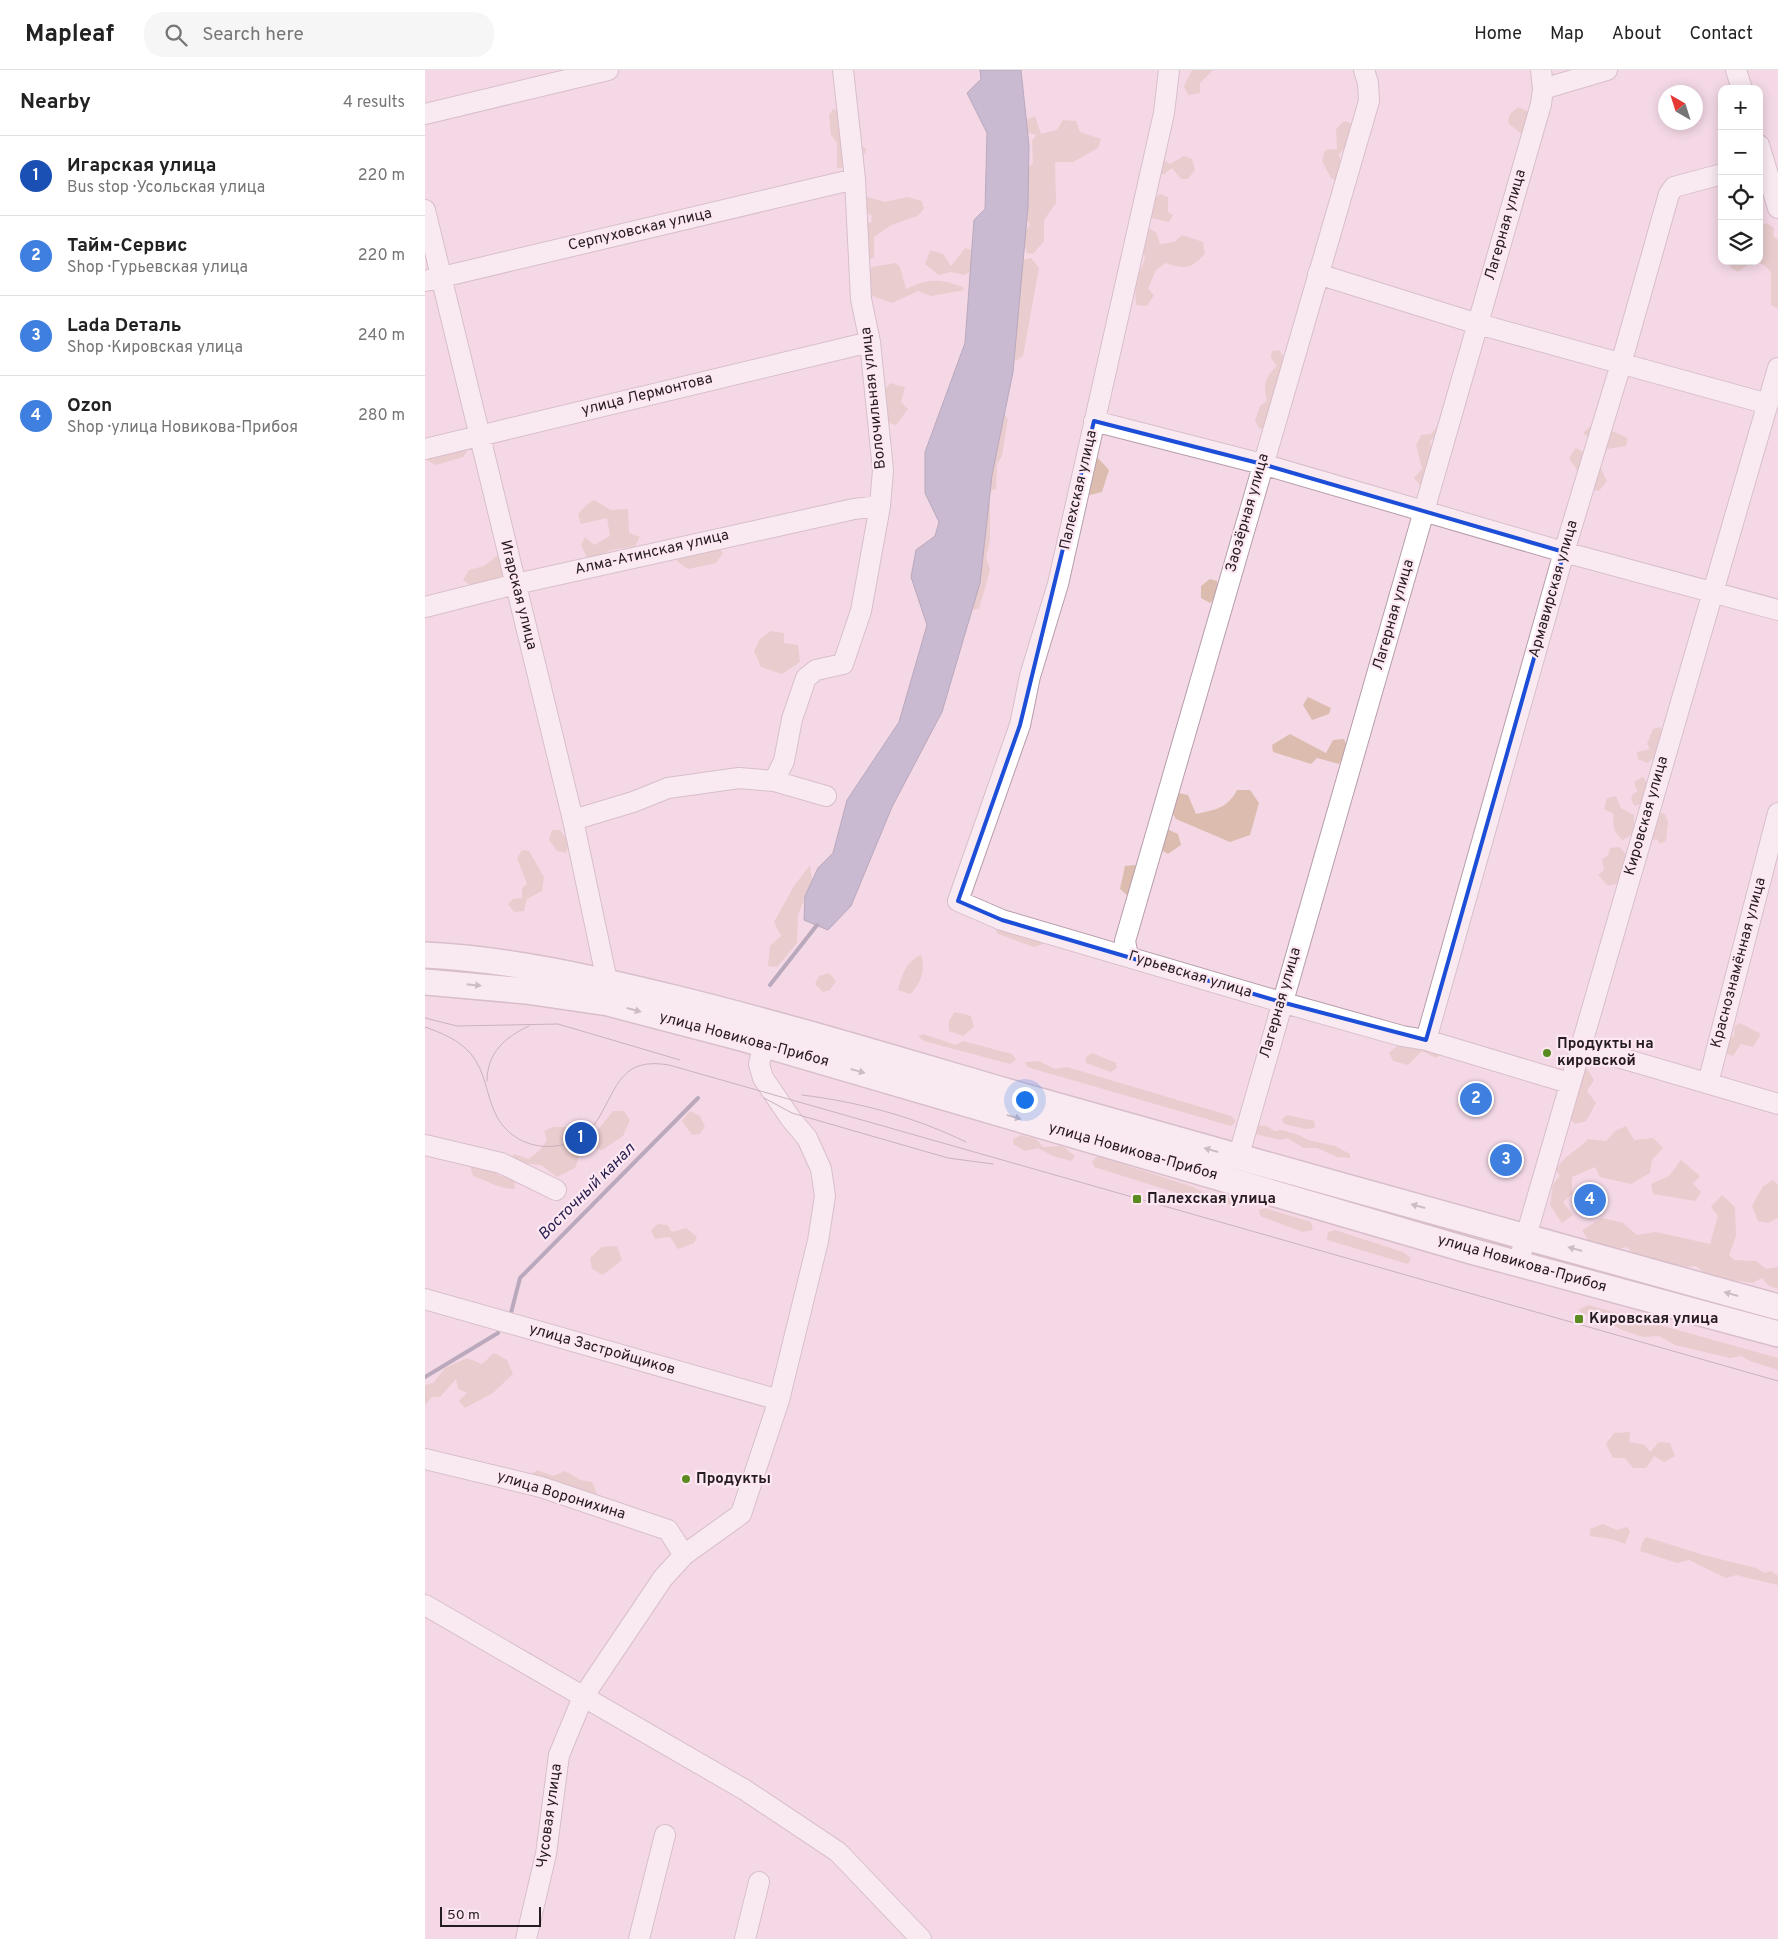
<!DOCTYPE html>
<meta charset="utf-8">
<style>
:root{--surface:#fff;--page:#f6f6f6;--text:#222;--muted:#767676;--line:#e0e0e0;--accent:#5a8b21}
body{margin:0;font-family:Overpass,sans-serif;background:var(--page);color:var(--text)}
.controls{position:absolute;right:15px;top:15px;display:grid;overflow:hidden;border-radius:10px;box-shadow:0 2px 12px #0003}
.controls button{width:45px;height:45px;display:grid;place-items:center;padding:0;border:0;border-bottom:1px solid var(--line);background:var(--surface);color:var(--text);font:25px sans-serif}
.compass{position:absolute;left:1233px;top:15px;width:45px;height:45px;border-radius:50%;background:var(--surface);box-shadow:0 2px 12px #0003;rotate:321deg}
.scale{position:absolute;left:15px;bottom:12px;width:101px;box-sizing:border-box;padding-left:5px;border:2px solid #251c21;border-top:0;font-size:14px;line-height:18px;white-space:nowrap;color:#251c21;-webkit-text-stroke:4px #fde7f2;paint-order:stroke}
.you{position:absolute;left:599px;top:1029px;width:18px;height:18px;margin:-12px;border:4px solid #fff;border-radius:50%;background:#1a73e8;box-shadow:0 0 0 8px #1a73e833}
.badge{display:grid;place-items:center;width:32px;height:32px;border-radius:50%;background:var(--accent);color:#fff;font-size:16px;font-weight:700}
.pin{position:absolute;translate:-50% -50%;border:2px solid #fff;box-shadow:0 1px 5px #0006}
.list{margin:0;padding:0;list-style:none}
h2{display:flex;justify-content:space-between;align-items:center;height:65px;margin:0;padding:0 20px;font-size:21px}
h2 small{font-size:16px;font-weight:400;color:var(--muted)}
.list li{display:grid;grid-template-columns:32px 1fr auto;gap:15px;align-items:center;box-sizing:border-box;height:80px;padding:0 20px;border-top:1px solid var(--line)}
.list b{display:block;font-size:19px;white-space:nowrap}
.list p{margin:0;font-size:16px;white-space:nowrap;color:var(--muted)}
.list em{font-size:16px;font-style:normal;color:var(--muted)}
.icon{flex:none;width:28px;height:28px;fill:none;stroke:currentColor;stroke-width:2;stroke-linecap:round;stroke-linejoin:round}
.map{position:relative;flex:none;width:1353px;height:1869px;overflow:hidden}
header{display:flex;align-items:center;gap:30px;box-sizing:border-box;height:70px;padding:0 25px;background:var(--surface);border-bottom:1px solid var(--line)}
header strong{font-size:24px}
nav{display:flex;gap:28px;margin-inline-start:auto;font-size:18px}
.search{width:350px;height:45px;background:var(--page);display:flex;align-items:center;gap:12px;box-sizing:border-box;padding:0 18px;border-radius:20px;color:var(--muted);font-size:19px}
main{display:flex}
aside{flex:1;background:var(--surface)}
.map>svg:first-child{display:block}
</style>
<header>
<strong>Mapleaf</strong>
<div class="search"><svg class="icon" aria-label="search" viewBox="0 0 24 24"><circle cx="10" cy="10" r="6"/><path d="M15 15l6 6"/></svg>Search here</div>
<nav><a>Home</a><a>Map</a><a>About</a><a>Contact</a></nav>
</header>
<main>
<aside>
<h2>Nearby<small>4 results</small></h2>
<ul class="list">
<li><span class="badge" style="background:#1a4fb4">1</span><div><b>Игарская улица</b><p>Bus stop · Усольская улица</p></div><em>220 m</em></li>
<li><span class="badge" style="background:#3f7fe0">2</span><div><b>Тайм-Сервис</b><p>Shop · Гурьевская улица</p></div><em>220 m</em></li>
<li><span class="badge" style="background:#3f7fe0">3</span><div><b>Lada Dеталь</b><p>Shop · Кировская улица</p></div><em>240 m</em></li>
<li><span class="badge" style="background:#3f7fe0">4</span><div><b>Ozon</b><p>Shop · улица Новикова-Прибоя</p></div><em>280 m</em></li>
</ul>
</aside>
<div class="map">
<svg width="1353" height="1869" viewBox="0 0 1353 1869">
<rect width="100%" height="100%" fill="#f4d8e6"/>
<!-- green -->
<path fill="#dcbcaf" d="M 767,0 L 788,0 L 775,13 L 775,23 L 763,25 L 759,16 Z
M 1093,37 L 1102,41 L 1106,62 L 1099,66 L 1083,53 L 1085,44 Z
M 408,39 L 416,41 L 417,71 L 441,78 L 440,84 L 424,88 L 421,98 L 412,98 L 412,73 L 406,65 L 404,45 Z
M 610,46 L 616,64 L 632,60 L 638,50 L 651,51 L 655,62 L 676,69 L 673,78 L 648,92 L 630,92 L 631,133 L 619,150 L 619,171 L 608,184 L 602,183 L 597,166 L 605,155 L 598,143 L 599,104 L 608,92 L 607,71 L 611,65 L 599,61 L 599,51 Z
M 919,51 L 931,55 L 930,69 L 914,84 L 918,104 L 913,111 L 906,108 L 897,91 L 900,80 L 912,79 L 911,59 Z
M 759,86 L 767,89 L 770,100 L 763,109 L 756,109 L 747,98 L 739,104 L 731,103 L 735,88 L 745,94 Z
M 735,124 L 743,127 L 743,142 L 748,145 L 744,152 L 726,148 L 723,141 L 728,129 Z
M 442,127 L 460,132 L 482,127 L 497,131 L 499,139 L 492,146 L 466,155 L 449,167 L 449,187 L 443,191 L 438,151 L 446,153 L 447,146 L 438,140 L 436,133 Z
M 1342,153 L 1349,158 L 1348,165 L 1353,170 L 1353,239 L 1346,235 L 1346,202 L 1339,195 L 1328,191 L 1313,202 L 1305,197 L 1307,191 L 1334,191 L 1334,173 L 1337,166 L 1334,157 Z
M 720,157 L 731,162 L 735,174 L 749,172 L 757,165 L 778,172 L 780,184 C 766,198 761,200 741,193 L 731,200 L 723,219 L 729,225 L 722,236 L 711,235 L 710,214 L 720,189 L 717,177 Z
M 540,178 L 550,181 L 550,199 L 539,205 L 526,202 L 514,205 L 500,194 L 505,180 L 518,184 L 526,196 Z
M 606,188 L 614,198 L 598,286 L 591,291 L 586,280 L 593,191 Z
M 471,193 L 475,197 L 481,219 C 505,208 514,209 538,217 L 539,220 L 506,226 L 493,221 L 467,233 L 447,226 L 441,212 L 446,197 Z
M 854,280 L 860,289 L 855,297 L 859,306 L 854,321 L 846,328 L 850,340 L 844,357 L 835,359 L 830,351 L 835,336 L 842,331 C 838,315 840,307 852,296 L 846,288 L 847,281 Z
M 465,313 L 480,317 L 476,332 L 483,339 L 471,355 L 464,353 L 458,323 Z
M 574,338 L 583,349 L 577,386 L 572,394 L 571,419 L 562,422 Z
M 1014,354 L 1022,355 L 1032,364 L 1028,374 L 1017,375 L 1008,368 L 1005,371 L 1009,388 L 1000,399 L 1006,409 L 996,416 L 989,408 L 997,399 L 991,375 L 996,365 L 1006,364 Z
M 1166,356 L 1182,359 L 1203,368 L 1201,376 L 1182,379 L 1175,397 L 1182,411 L 1174,421 L 1165,419 L 1144,388 L 1151,378 L 1162,384 L 1166,370 L 1158,363 Z
M 35,377 L 42,381 L 38,387 L 11,395 L 3,391 L 6,385 Z
M 672,387 L 684,400 L 677,422 L 665,425 L 660,418 L 666,393 Z
M 565,429 L 565,470 L 561,487 L 565,500 L 554,539 L 545,540 L 557,431 Z
M 169,430 L 186,440 L 203,439 L 204,463 L 215,467 L 210,476 L 187,480 L 163,490 L 156,475 L 160,467 L 169,475 L 185,466 L 182,448 L 156,454 L 153,444 L 162,434 Z
M 291,475 L 298,483 L 291,493 L 263,499 L 252,491 L 254,483 Z
M 73,485 L 82,492 L 77,509 L 49,518 L 38,510 L 44,500 L 59,496 Z
M 785,509 L 792,511 L 794,524 L 785,533 L 776,528 L 776,516 Z
M 346,561 L 359,563 L 359,573 L 373,575 L 375,592 L 357,604 L 336,597 L 329,581 L 335,569 Z
M 883,627 L 906,638 L 904,644 L 887,650 L 878,635 Z
M 1235,657 L 1239,666 L 1230,687 L 1222,693 L 1213,689 L 1212,682 L 1225,679 L 1222,674 L 1228,659 Z
M 865,664 L 901,683 L 908,670 L 919,669 L 922,677 L 914,694 L 892,688 L 886,694 L 848,682 L 847,675 Z
M 1218,707 L 1223,715 L 1216,734 L 1210,736 L 1206,730 L 1208,724 L 1213,721 L 1210,717 L 1210,711 Z
M 812,720 L 825,720 L 834,733 L 825,765 L 805,772 L 751,749 L 746,741 L 749,722 L 763,725 L 771,744 C 790,740 803,738 812,720 Z
M 1191,726 L 1196,738 L 1209,745 L 1209,763 L 1198,770 C 1189,763 1187,756 1189,744 L 1179,739 L 1182,728 Z
M 1233,742 L 1240,744 L 1243,752 L 1241,771 L 1235,774 L 1232,769 L 1227,770 L 1225,765 Z
M 742,759 L 753,764 L 756,775 L 743,784 L 731,777 Z
M 127,760 L 135,760 L 144,772 L 141,783 L 132,781 L 124,770 Z
M 1195,777 L 1201,785 L 1193,813 L 1183,816 L 1173,805 L 1179,800 L 1177,789 L 1183,785 L 1185,778 Z
M 97,780 L 104,781 L 119,807 L 117,821 L 102,829 L 99,841 L 89,842 L 83,834 L 88,829 L 97,828 L 97,818 L 102,814 L 92,788 Z
M 385,795 L 387,811 L 373,845 L 372,873 L 352,897 L 343,896 L 345,876 L 356,866 L 349,852 L 369,816 Z
M 710,795 L 714,807 L 703,840 L 702,825 L 695,819 L 700,796 Z
M 570,858 L 616,864 L 618,874 L 609,877 L 573,864 Z
M 496,885 C 501,899 496,914 485,924 L 473,920 C 477,905 481,891 496,885 Z
M 404,903 L 411,911 L 405,920 L 398,922 L 390,914 L 394,906 Z
M 530,942 L 546,946 L 549,957 L 538,966 L 524,961 L 524,951 Z
M 1315,953 L 1336,964 L 1328,977 L 1316,974 L 1308,986 L 1299,983 L 1300,973 L 1309,966 L 1310,956 Z
M 498,964 L 531,975 L 538,971 L 587,984 L 591,990 L 585,994 L 499,971 L 493,966 Z
M 1000,975 L 1019,982 L 1011,988 L 997,981 L 983,995 L 968,991 L 964,983 L 972,976 Z
M 667,983 L 691,993 L 692,998 L 686,1002 L 661,993 L 661,987 Z
M 614,991 L 630,999 L 642,997 L 806,1046 L 811,1051 L 806,1056 L 602,997 L 600,992 Z
M 1162,999 L 1169,1010 L 1162,1021 L 1171,1033 L 1161,1051 L 1150,1054 L 1141,1045 L 1143,1033 L 1153,1026 L 1150,1015 L 1154,1002 Z
M 188,1041 L 199,1041 L 205,1050 L 198,1066 L 177,1080 L 167,1077 L 165,1070 Z
M 265,1041 L 275,1046 L 280,1056 L 275,1064 L 267,1065 L 257,1051 Z
M 862,1045 L 889,1051 L 890,1058 L 880,1059 L 859,1054 L 857,1049 Z
M 831,1055 L 841,1056 L 850,1061 L 857,1060 L 874,1065 L 883,1070 L 910,1076 L 925,1084 L 925,1088 L 912,1087 L 892,1078 L 879,1078 L 862,1068 L 856,1070 L 830,1064 L 827,1059 Z
M 1201,1056 L 1209,1070 L 1228,1068 L 1238,1078 L 1227,1090 L 1225,1103 L 1206,1114 L 1175,1107 L 1170,1097 L 1147,1107 L 1147,1124 L 1138,1132 L 1148,1145 L 1137,1153 L 1125,1135 L 1128,1114 L 1135,1106 L 1131,1100 C 1138,1086 1152,1081 1163,1069 L 1181,1071 L 1190,1061 Z
M 128,1057 L 149,1057 L 153,1066 L 148,1078 L 155,1084 L 150,1098 L 132,1107 L 116,1095 L 83,1092 L 89,1084 L 104,1089 L 115,1080 L 122,1070 L 119,1061 Z
M 596,1065 L 611,1069 L 618,1077 L 637,1076 L 650,1086 L 646,1091 L 628,1086 L 613,1078 L 600,1081 L 588,1074 L 588,1069 Z
M 673,1086 L 768,1117 L 782,1124 L 806,1125 L 808,1134 L 794,1136 L 669,1097 L 667,1091 Z
M 1256,1090 L 1275,1106 L 1268,1114 L 1276,1122 L 1270,1131 L 1228,1124 L 1226,1114 L 1244,1106 Z
M 59,1094 L 75,1106 L 89,1105 L 90,1119 C 74,1119 63,1111 48,1106 L 45,1096 Z
M 1348,1110 L 1353,1115 L 1353,1148 L 1343,1153 L 1333,1151 L 1327,1136 L 1338,1116 Z
M 1297,1125 L 1310,1137 L 1311,1166 L 1304,1185 L 1309,1190 L 1331,1191 L 1341,1199 L 1353,1197 L 1353,1219 L 1344,1216 L 1337,1208 L 1327,1213 L 1284,1206 L 1271,1196 L 1248,1199 L 1210,1185 L 1202,1177 L 1190,1180 L 1165,1173 L 1157,1160 L 1177,1148 L 1198,1153 L 1212,1165 L 1231,1162 L 1285,1174 L 1293,1146 L 1286,1137 Z
M 840,1138 L 886,1152 L 888,1160 L 878,1162 L 835,1146 L 834,1140 Z
M 233,1154 L 242,1155 L 247,1162 L 261,1158 L 272,1167 L 269,1173 L 253,1179 L 245,1167 L 230,1169 L 226,1160 Z
M 910,1160 L 978,1182 L 986,1188 L 983,1194 L 902,1170 L 903,1162 Z
M 192,1176 L 197,1190 L 178,1205 L 167,1199 L 165,1188 L 177,1177 Z
M 1163,1235 L 1353,1288 L 1353,1300 L 1325,1291 L 1316,1286 L 1305,1288 L 1250,1275 L 1234,1266 L 1218,1267 L 1195,1259 L 1176,1248 L 1159,1244 L 1153,1240 Z
M 69,1283 L 82,1290 L 88,1304 L 68,1323 L 40,1338 L 34,1331 L 42,1323 L 33,1319 L 31,1309 L 15,1327 L 7,1327 L 0,1335 L 0,1315 L 8,1313 L 20,1298 L 42,1288 L 57,1294 Z
M 1205,1362 L 1204,1372 L 1220,1375 L 1225,1382 L 1234,1372 L 1245,1373 L 1250,1386 L 1239,1392 L 1229,1386 L 1221,1398 L 1208,1398 L 1200,1388 L 1188,1388 L 1181,1374 L 1189,1363 Z
M 112,1400 L 128,1406 L 140,1401 L 156,1410 L 167,1412 L 172,1424 L 162,1430 L 112,1413 L 107,1404 Z
M 1178,1454 L 1192,1460 L 1202,1457 L 1205,1461 L 1200,1474 L 1186,1469 L 1165,1466 L 1165,1459 Z
M 1221,1467 L 1282,1486 L 1331,1498 L 1340,1503 L 1346,1501 L 1353,1506 L 1353,1515 L 1311,1505 L 1301,1508 L 1264,1490 L 1252,1493 L 1215,1481 L 1217,1473 Z"/>
<!-- water -->
<path fill="#9493b8" stroke="#736f8b" d="M 555,0 L 596,0 L 604,75 L 603,137 L 588,302 L 567,405 L 555,513 L 517,642 L 467,737 L 426,836 L 403,860 L 379,850 L 380,826 L 393,798 L 408,783 L 422,730 L 474,652 L 502,555 L 486,507 L 491,480 L 510,466 L 514,452 L 500,423 L 500,382 L 540,273 L 549,150 L 560,139 L 562,63 L 542,23 L 556,9 Z"/>
<g fill="none" stroke-linecap="round" stroke-linejoin="round">
<!-- stream -->
<path stroke="#736f8b" stroke-width="4" d="M 345,915 L 392,855
M 86,1243 L 95,1208 L 273,1028
M 0,1307 L 73,1263"/>
<!-- minor casing -->
<g stroke="#b79dab" stroke-width="22">
<path id="minor" d="M 744,0 L 739,43 L 633,514 L 605,606 L 595,655 L 533,831 L 577,850 L 856,932 L 977,966 L 1001,970 L 1144,1013
M 1311,0 L 1317,19
M 1118,19 L 1182,0
M 0,44 L 183,0
M 1334,75 L 1353,138
M 0,140 L 148,750 L 182,911
M 893,204 L 1053,254 L 1343,334
M 0,211 L 430,109
M 669,351 L 837,394 L 1139,482 L 1353,540
M 0,379 L 445,272
M 0,537 L 91,514 L 429,439 L 455,436
M 349,711 L 359,691 L 367,649 L 381,608 L 391,600 L 418,594 L 436,541 L 455,436 L 458,400 L 445,272 L 436,229 L 430,109 L 418,0
M 148,750 L 208,732 L 243,718 L 314,708 L 349,711 L 401,726
M 703,886 L 700,871 L 944,31 L 943,13 L 939,0
M 1001,970 L 1139,482 L 1196,294 L 1244,124 L 1249,117 L 1297,104
M 1155,976 L 1353,1034
M 1283,1013 L 1353,743
M 0,1075 L 76,1093 L 131,1120
M 813,1088 L 1116,34 L 1118,19 L 1116,0
M 1093,1194 L 1353,298
M 0,1229 L 354,1330
M 0,1389 L 116,1417 L 243,1460 L 259,1485
M 0,1535 L 320,1720 L 413,1782 L 496,1869
M 101,1869 L 121,1784 L 134,1685 L 158,1627 L 238,1508 L 259,1485 L 316,1444 L 354,1330 L 393,1171 L 400,1126 L 396,1099 L 382,1068 L 366,1049 L 338,1008 L 334,994 L 339,974
M 214,1869 L 240,1765
M 320,1869 L 334,1812"/>
</g>
<!-- major casing -->
<g stroke="#b79dab" stroke-width="28">
<path id="major" d="M 0,885 C 85,889 167,908 249,928 C 367,957 484,993 601,1027 C 851,1099 1103,1166 1353,1237
M 0,912 L 101,921 L 183,933 L 320,969 L 1046,1181 L 1353,1264"/>
</g>
<!-- minor -->
<use href="#minor" stroke="#fff" stroke-width="20"/>
<!-- major -->
<use href="#major" stroke="#fff" stroke-width="25"/>
<!-- tram -->
<path stroke="#95828c" stroke-width="1" d="M 0,948 L 32,956 L 133,954 L 255,990
M 0,957 C 17,963 34,970 46,984 C 61,1002 61,1026 72,1047 C 94,1086 150,1086 173,1049 C 193,1016 196,987 244,995 L 1353,1311
M 62,1011 C 62,983 80,967 104,956
M 377,1025 C 434,1032 490,1047 541,1072
M 339,1028 L 367,1043 L 523,1088 L 568,1094"/>
</g>
<!-- one-way arrows -->
<defs><path id="oneway-solid" d="M-6-.8H1V-3.2L6.5 0L1 3.2V.8H-6Z" transform="scale(1.25)"/></defs>
<g fill="#9d999b">
<use href="#oneway-solid" transform="translate(49 915) rotate(6)"/>
<use href="#oneway-solid" transform="translate(209 940) rotate(15)"/>
<use href="#oneway-solid" transform="translate(433 1001) rotate(16)"/>
<use href="#oneway-solid" transform="translate(589 1047) rotate(16)"/>
<use href="#oneway-solid" transform="translate(786 1080) rotate(-164)"/>
<use href="#oneway-solid" transform="translate(993 1136) rotate(-165)"/>
<use href="#oneway-solid" transform="translate(1150 1179) rotate(-164)"/>
<use href="#oneway-solid" transform="translate(1306 1224) rotate(-164)"/>
</g>
<!-- marked area -->
<path d="M0 0H1353V1869H0ZM 669,351 L 837,394 L 1139,482 L 1001,970 L 856,932 L 577,850 L 533,831 L 595,655 Z" fill="#f4d8e6" fill-opacity=".55" fill-rule="evenodd"/>
<path fill="none" stroke="#1d4ed8" stroke-width="4" stroke-linejoin="round" d="M 669,351 L 837,394 L 1139,482 L 1001,970 L 856,932 L 577,850 L 533,831 L 595,655 Z"/>
<!-- markers -->
<g fill="#5a8b21" stroke="#fde7f2" stroke-width="2">
<circle cx="1122" cy="983" r="5"/>
<rect x="707" y="1124" width="10" height="10" rx="2.5"/>
<rect x="1149" y="1244" width="10" height="10" rx="2.5"/>
<circle cx="261" cy="1409" r="5"/>
</g>
<g text-anchor="middle" dominant-baseline="central" stroke-width="4.5" stroke-linejoin="round" paint-order="stroke">
<!-- street labels -->
<g font-size="15" fill="#251c21" stroke="#fde7f2">
<text transform="translate(1081 155) rotate(-74)">Лагерная улица</text>
<text transform="translate(215 160) rotate(-13)">Серпуховская улица</text>
<text transform="translate(222 325) rotate(-14)">улица Лермонтова</text>
<text transform="translate(449 328) rotate(-96)">Волочильная улица</text>
<text transform="translate(654 420) rotate(-77)">Палехская улица</text>
<text transform="translate(823 443) rotate(-74)">Заозёрная улица</text>
<text transform="translate(227 483) rotate(-13)">Алма-Атинская улица</text>
<text transform="translate(1129 519) rotate(-74)">Армавирская улица</text>
<text transform="translate(93 525) rotate(76)">Игарская улица</text>
<text transform="translate(969 545) rotate(-74)">Лагерная улица</text>
<text transform="translate(1222 746) rotate(-74)">Кировская улица</text>
<text transform="translate(1314 893) rotate(-75)">Краснознамённая улица</text>
<text transform="translate(765 905) rotate(17)">Гурьевская улица</text>
<text transform="translate(856 933) rotate(-74)">Лагерная улица</text>
<text transform="translate(319 970) rotate(15)">улица Новикова-Прибоя</text>
<text transform="translate(708 1082) rotate(16)">улица Новикова-Прибоя</text>
<text transform="translate(1097 1194) rotate(16)">улица Новикова-Прибоя</text>
<text transform="translate(177 1280) rotate(16)">улица Застройщиков</text>
<text transform="translate(136 1426) rotate(17)">улица Воронихина</text>
<text transform="translate(125 1746) rotate(-82)">Чусовая улица</text>
</g>
<!-- poi labels -->
<g font-size="15" font-weight="bold" fill="#251c21" stroke="#fde7f2" text-anchor="start">
<text x="1132" y="974">Продукты на<tspan x="1132" dy="17">кировской</tspan></text>
<text x="722" y="1129">Палехская улица</text>
<text x="1164" y="1249">Кировская улица</text>
<text x="271" y="1409">Продукты</text>
</g>
<!-- water labels -->
<g font-size="16" font-style="italic" fill="#2a2352" stroke="#fde7f2">
<text transform="translate(162 1122) rotate(-45)">Восточный канал</text>
</g>
</g>
</svg>
<div class="controls">
<button>+</button>
<button>−</button>
<button><svg class="icon" aria-label="locate" viewBox="0 0 24 24"><circle cx="12" cy="12" r="6"/><path d="M12 2v4M12 18v4M2 12h4M18 12h4"/></svg></button>
<button><svg class="icon" aria-label="layers" viewBox="0 0 24 24"><path d="M12 4l9 5-9 5-9-5zM3 14l9 5 9-5"/></svg></button>
</div>
<svg class="compass" viewBox="-18 -18 36 36"><path d="M0-13l5 13h-10z" fill="#e53935"/><path d="M0 13l5-13h-10z" fill="#767676"/></svg>
<div class="scale">50 m</div>
<div class="you"></div>
<div class="pin badge" style="left:156px;top:1068px;background:#1a4fb4">1</div>
<div class="pin badge" style="left:1051px;top:1029px;background:#3f7fe0">2</div>
<div class="pin badge" style="left:1081px;top:1090px;background:#3f7fe0">3</div>
<div class="pin badge" style="left:1165px;top:1130px;background:#3f7fe0">4</div>
</div>
</main>
